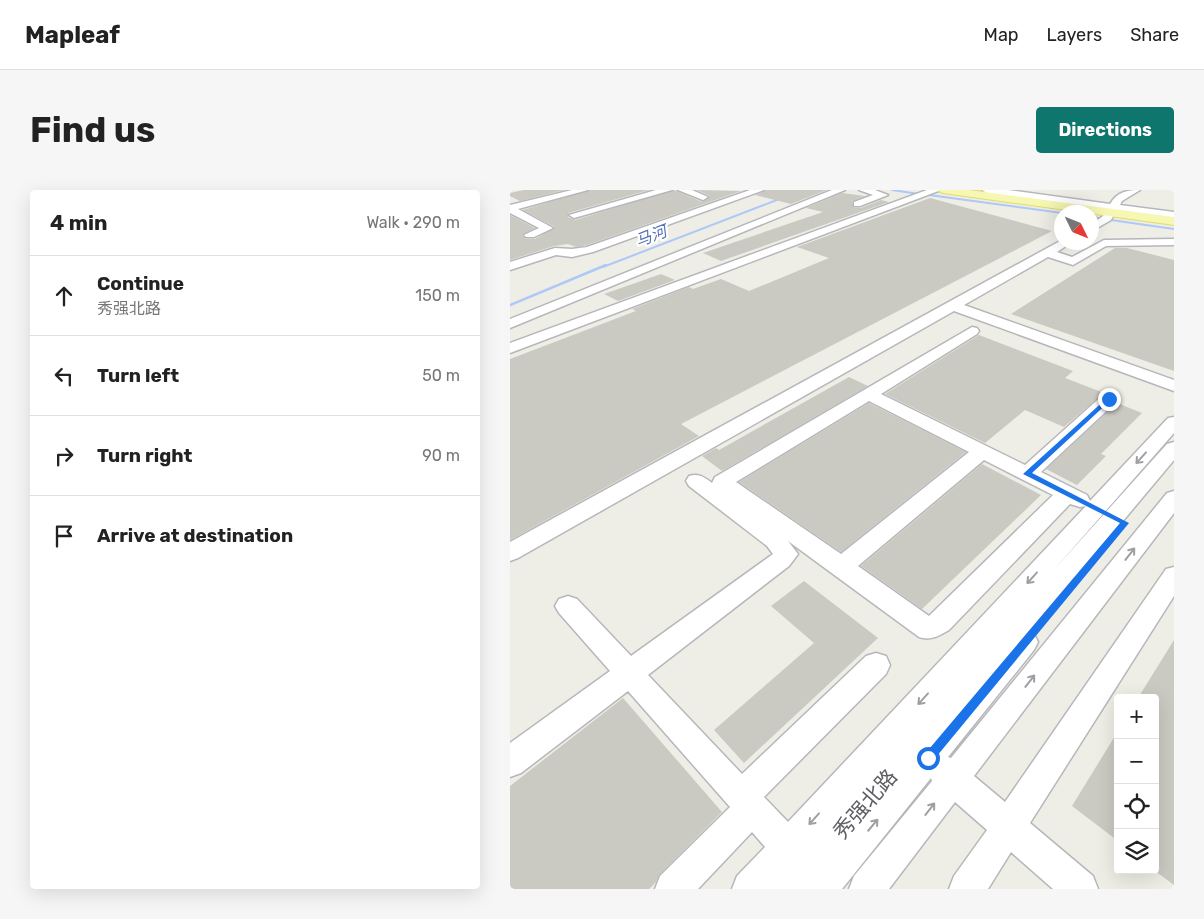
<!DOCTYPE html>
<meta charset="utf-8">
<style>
:root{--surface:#fff;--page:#f6f6f6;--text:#222;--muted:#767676;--line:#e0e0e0;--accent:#0f766e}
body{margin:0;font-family:Rubik,"Noto Sans SC",sans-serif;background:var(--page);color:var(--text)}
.controls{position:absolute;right:15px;bottom:15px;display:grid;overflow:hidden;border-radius:5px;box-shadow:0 5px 20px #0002}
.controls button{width:45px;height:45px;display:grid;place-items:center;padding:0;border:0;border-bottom:1px solid var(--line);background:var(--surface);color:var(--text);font:25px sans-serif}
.compass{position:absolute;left:544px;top:15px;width:45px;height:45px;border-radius:50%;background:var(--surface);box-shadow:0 5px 20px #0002;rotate:133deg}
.stop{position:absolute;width:15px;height:15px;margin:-11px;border:4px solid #1a73e8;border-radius:50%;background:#fff}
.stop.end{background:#1a73e8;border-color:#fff;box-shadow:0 1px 5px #0008}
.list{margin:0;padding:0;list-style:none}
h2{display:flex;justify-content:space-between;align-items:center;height:65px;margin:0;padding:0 20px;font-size:21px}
h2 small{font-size:16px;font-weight:400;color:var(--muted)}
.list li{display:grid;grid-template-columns:32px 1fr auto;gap:15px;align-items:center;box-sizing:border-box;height:80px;padding:0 20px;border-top:1px solid var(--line)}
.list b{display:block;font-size:19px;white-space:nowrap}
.list p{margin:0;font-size:16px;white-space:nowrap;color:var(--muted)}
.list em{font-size:16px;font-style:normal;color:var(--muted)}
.icon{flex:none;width:28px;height:28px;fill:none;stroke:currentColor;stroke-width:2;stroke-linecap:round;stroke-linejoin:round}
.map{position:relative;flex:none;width:664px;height:699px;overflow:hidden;border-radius:5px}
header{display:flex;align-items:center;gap:30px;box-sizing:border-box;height:70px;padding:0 25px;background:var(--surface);border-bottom:1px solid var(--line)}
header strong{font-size:24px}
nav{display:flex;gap:28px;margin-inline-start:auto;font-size:18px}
.intro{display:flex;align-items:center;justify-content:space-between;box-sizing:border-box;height:120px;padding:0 30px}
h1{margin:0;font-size:35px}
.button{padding:12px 22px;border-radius:5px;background:var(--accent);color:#fff;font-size:18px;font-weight:700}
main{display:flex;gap:30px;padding:0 30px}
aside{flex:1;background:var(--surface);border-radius:5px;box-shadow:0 5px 20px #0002}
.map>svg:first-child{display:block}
</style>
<header>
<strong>Mapleaf</strong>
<nav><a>Map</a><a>Layers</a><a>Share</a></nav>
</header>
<div class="intro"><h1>Find us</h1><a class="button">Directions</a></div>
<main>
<aside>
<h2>4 min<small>Walk · 290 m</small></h2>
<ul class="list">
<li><svg class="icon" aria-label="ahead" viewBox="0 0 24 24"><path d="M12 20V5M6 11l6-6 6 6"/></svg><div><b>Continue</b><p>秀强北路</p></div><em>150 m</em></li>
<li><svg class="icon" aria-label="left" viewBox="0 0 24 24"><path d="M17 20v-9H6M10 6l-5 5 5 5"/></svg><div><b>Turn left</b></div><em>50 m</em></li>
<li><svg class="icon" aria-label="right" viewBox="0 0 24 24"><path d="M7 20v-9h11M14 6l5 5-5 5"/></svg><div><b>Turn right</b></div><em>90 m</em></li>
<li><svg class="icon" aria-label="arrive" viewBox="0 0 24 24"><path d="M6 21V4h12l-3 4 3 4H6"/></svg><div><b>Arrive at destination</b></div></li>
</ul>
</aside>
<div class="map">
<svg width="664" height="699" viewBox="0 0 664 699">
<rect width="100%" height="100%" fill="#eeeee6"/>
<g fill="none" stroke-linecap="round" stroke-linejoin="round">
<!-- stream-far1 -->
<path stroke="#aec8f7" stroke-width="2" d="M 382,0 L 409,4
M 419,5 L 552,23
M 582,27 L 589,28
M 601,30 L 664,39
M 93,77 L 272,8"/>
<!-- stream -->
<path stroke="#aec8f7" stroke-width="2.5" d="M 0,115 L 96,75"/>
</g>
<!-- building -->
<path fill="#cac9c2" d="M 14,0 L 54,0 L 10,11 L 0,6 L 0,3 Z
M 80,0 L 139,0 L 58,23 L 58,27 L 65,30 L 164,0 L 192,12 L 200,6 L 187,0 L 231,1 L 77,55 L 66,57 L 58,54 L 44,56 L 0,70 L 0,25 L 25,38 L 12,45 L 16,49 L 25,49 L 45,37 L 13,20 Z
M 256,0 L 317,0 L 281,14 L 245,5 Z
M 332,3 L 355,6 L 342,11 L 344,18 L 351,18 L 371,10 L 379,12 L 211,71 L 193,63 L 313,22 L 296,18 Z
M 420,8 L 542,41 L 171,234 L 189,246 L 0,350 L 0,169 L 126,121 L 122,119 L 179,97 L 183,99 L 211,89 L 239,101 L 319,68 L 287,57 Z
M 605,58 L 617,58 L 664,70 L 664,181 L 501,124 Z
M 151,84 L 165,90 L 108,111 L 94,104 Z
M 469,145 L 563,181 L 555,188 L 594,203 L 554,237 L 515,220 L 475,253 L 375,204 Z
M 339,187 L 358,196 L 212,281 L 192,266 L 206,258 L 209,260 Z
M 359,213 L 456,262 L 331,362 L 229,292 Z
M 607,213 L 632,223 L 591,264 L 596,266 L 567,295 L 536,279 Z
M 472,274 L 531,305 L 412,419 L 351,376 Z
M 294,391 L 368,448 L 234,573 L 204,540 L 304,453 L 261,416 Z
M 664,450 L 664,695 L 645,681 L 645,508 L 628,508 Z
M 113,508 L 212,622 L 149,685 L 146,692 L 139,699 L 0,699 L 0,596 Z
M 608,541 L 608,651 L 562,616 Z"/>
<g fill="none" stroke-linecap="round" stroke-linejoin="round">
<!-- minor casing -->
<g stroke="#b6b7bb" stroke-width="3">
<path id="minor" d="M 62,0 L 78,0 L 8,19 L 43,38 L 24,47 L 16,47 L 14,45 L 29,38 L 0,23 L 0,15 Z
M 146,0 L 162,0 L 64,28 L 59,25 Z
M 168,0 L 182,0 L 198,7 L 193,10 Z
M 240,0 L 254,0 L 83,62 L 62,67 L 46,65 L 0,80 L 0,72 L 45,58 L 62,59 L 77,57 Z
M 322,0 L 335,0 L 0,138 L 0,129 Z
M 349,0 L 365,0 L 378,5 L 350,16 L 344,16 L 344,12 L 363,5 Z
M 417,0 L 431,0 L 0,163 L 0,153 Z
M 472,0 L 498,0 L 600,14 C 607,2 617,0 630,0 L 612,11 L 610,15 L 664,22 L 664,28 L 606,20 L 601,30 L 582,41 L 582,34 L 593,26 L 597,19 L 477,3 Z
M 664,49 L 664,55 L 596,56 L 563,75 L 538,67 L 454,115 L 664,190 L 664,201 L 444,121 L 8,368 L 0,371 L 0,352 L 552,50 L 552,52 L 562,52 L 547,62 L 562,67 L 594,50 Z
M 462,137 L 467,138 L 469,141 L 467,144 L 371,204 L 515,275 L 593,205 L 605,205 L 608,209 L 605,213 L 531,282 L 577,305 L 580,311 L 658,228 L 664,227 L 664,243 L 542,382 L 657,254 L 664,252 L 664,270 L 520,442 L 524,444 L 528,452 L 524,460 L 438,567 L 441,568 L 657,303 L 664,301 L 664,323 L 464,586 L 495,612 L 656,379 L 664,377 L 664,406 L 520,633 L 583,686 L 588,699 L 543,699 L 501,662 L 478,699 L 439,699 L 444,686 L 477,640 L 445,612 L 379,699 L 339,699 L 344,686 L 422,591 L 421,588 L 332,699 L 222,699 L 227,686 L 255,657 L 242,642 L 188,699 L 145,699 L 150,686 L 220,617 L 118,501 L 11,583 L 0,587 L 0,553 L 100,481 L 49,423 L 45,416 L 49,409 L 58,406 L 67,409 L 121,466 L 263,364 L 257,356 L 179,296 L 176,291 L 179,286 C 189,283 194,287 202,293 L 205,287 ZM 359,211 L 459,262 L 331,364 L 226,292 ZM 474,270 L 543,305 L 421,424 L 419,426 L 348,376 ZM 560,314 L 570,317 L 576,316 L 278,632 L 254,607 L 376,484 L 380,475 L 376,466 L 366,463 L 356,466 L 232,584 L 138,485 L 279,376 L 288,364 L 278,351 L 409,447 C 421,451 428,446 439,440 Z"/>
</g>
<!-- major casing -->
<g stroke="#e4da69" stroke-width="2">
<path id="major" d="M 427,0 L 459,0 L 664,27 L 664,35 L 433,3 Z"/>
</g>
<!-- minor -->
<use href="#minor" fill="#fff" fill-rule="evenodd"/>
<!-- major -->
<use href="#major" fill="#f5f7b2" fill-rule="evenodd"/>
</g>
<!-- one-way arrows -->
<defs><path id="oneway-shaft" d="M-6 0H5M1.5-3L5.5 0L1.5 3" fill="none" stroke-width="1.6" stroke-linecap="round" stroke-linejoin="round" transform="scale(1.25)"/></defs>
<g stroke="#9e9fa3">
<use href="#oneway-shaft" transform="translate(631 268) rotate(132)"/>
<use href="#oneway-shaft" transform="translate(620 364) rotate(-52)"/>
<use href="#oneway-shaft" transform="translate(522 388) rotate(132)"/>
<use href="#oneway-shaft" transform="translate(520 491) rotate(-52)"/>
<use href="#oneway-shaft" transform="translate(413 509) rotate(132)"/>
<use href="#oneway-shaft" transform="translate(420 619) rotate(-52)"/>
<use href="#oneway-shaft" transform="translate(304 629) rotate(132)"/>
<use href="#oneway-shaft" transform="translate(363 635) rotate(-50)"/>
</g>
<!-- route -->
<path fill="#1a73e8" d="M 597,208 L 602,209 L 522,283 L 619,333 L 422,572 L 414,572 L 414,565 L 610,333 L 513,284 Z"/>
<g text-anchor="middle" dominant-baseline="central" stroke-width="4.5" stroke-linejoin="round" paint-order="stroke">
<!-- far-water labels -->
<g font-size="16" font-style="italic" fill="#5270b8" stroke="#fff">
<text transform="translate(141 46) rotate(-21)">马河</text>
</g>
<!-- near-street labels -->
<g font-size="21" fill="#5e5f65" stroke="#fff">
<text transform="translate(355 614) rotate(-49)">秀强北路</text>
</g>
</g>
</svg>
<div class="controls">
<button>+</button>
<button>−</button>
<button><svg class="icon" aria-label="locate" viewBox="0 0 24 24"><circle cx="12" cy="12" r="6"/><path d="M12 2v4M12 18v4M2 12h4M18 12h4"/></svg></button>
<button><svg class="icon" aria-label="layers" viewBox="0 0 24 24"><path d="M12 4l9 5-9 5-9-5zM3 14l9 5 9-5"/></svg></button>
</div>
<svg class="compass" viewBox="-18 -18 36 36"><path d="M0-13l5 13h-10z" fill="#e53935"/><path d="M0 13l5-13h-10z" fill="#767676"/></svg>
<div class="stop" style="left:418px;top:568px"></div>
<div class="stop end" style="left:599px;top:209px"></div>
</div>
</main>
